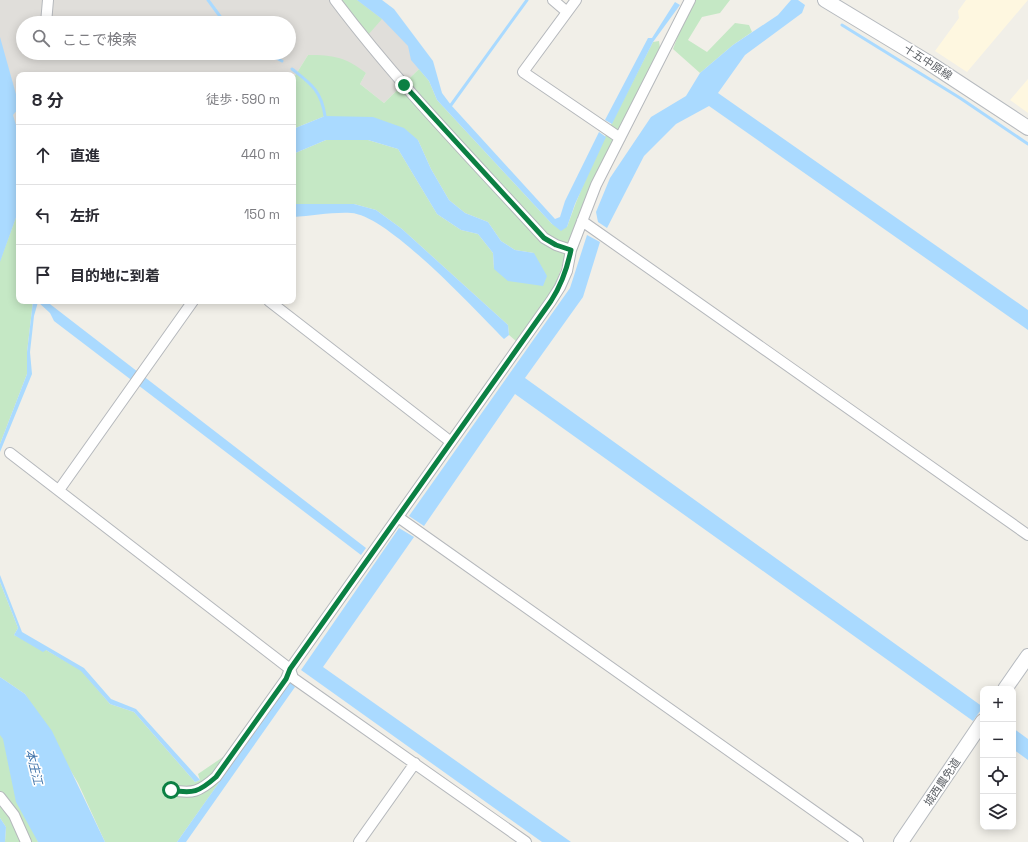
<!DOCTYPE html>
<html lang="ja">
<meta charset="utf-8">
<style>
:root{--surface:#fff;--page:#f2f2f3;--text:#2b2b33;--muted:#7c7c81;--line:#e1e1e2}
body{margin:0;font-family:"Space Grotesk","Noto Sans JP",sans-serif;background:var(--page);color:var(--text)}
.controls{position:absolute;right:12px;bottom:12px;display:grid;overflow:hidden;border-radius:8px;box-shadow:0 2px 10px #0003}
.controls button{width:36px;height:36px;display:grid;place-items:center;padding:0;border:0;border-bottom:1px solid var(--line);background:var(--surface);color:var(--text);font:20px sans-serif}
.stop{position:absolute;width:12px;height:12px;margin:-9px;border:3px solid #0b8043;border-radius:50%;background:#fff}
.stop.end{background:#0b8043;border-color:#fff;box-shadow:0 1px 4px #0008}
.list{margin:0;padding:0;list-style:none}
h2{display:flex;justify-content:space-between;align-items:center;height:52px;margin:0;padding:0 16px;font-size:17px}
h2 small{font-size:13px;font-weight:400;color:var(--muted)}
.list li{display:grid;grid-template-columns:26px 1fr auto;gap:12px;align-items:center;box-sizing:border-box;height:60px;padding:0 16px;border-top:1px solid var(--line)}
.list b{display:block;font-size:15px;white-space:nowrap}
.list em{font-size:13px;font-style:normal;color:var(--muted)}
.icon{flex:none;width:22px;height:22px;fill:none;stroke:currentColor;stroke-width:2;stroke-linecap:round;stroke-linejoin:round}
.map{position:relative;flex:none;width:1028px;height:842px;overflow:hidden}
.search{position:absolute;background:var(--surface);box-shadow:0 2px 10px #0003;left:16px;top:16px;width:280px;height:44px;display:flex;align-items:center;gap:10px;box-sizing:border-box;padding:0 14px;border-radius:22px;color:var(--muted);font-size:15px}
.panel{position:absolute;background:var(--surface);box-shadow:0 2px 10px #0003;left:16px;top:72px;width:280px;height:232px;border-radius:8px}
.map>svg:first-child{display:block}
</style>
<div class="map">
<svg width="1028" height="842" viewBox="0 0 1028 842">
<rect width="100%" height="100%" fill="#f1efe8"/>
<!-- commercial -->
<path fill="#fef7e0" d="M 966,0 L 1028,0 L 967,72 L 935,51 L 959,18 L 958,11 Z
M 1028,79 L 1028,113 L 1010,100 Z"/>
<!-- industrial -->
<path fill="#e0deda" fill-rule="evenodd" d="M 0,0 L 370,0 L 390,17 L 422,66 L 384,103 L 360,84 L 366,73 L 308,55 L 293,79 L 293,75 L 19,75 L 19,209 L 0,262 ZM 23,23 L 289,23 L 289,53 L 23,53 Z"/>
<!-- green -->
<path fill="#c5e8c5" d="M 340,0 L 357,0 L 382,19 L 368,35 Z
M 695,0 L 730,0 L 720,13 L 702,17 L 688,40 L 707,52 L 735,23 L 749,25 L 752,32 L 733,45 L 700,73 L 673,49 L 687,11 Z
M 659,41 L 660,48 L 582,207 L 555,286 L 516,341 L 509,335 L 508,325 L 402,229 L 376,210 L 354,204 L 293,204 L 293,154 L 326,140 L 368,140 L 398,149 L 437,214 L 461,230 L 478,234 L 493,253 L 494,269 L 534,253 L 515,250 L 501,241 L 488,222 L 465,213 L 449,200 L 431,169 L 418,140 L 325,116 L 293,129 L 293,79 L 308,55 C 333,55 346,57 366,73 L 360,84 L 384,103 L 419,69 L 429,81 L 437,100 L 552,224 L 567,227 C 589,163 622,103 653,42 Z
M 19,209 L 19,301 L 33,301 L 27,352 L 27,374 L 0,444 L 0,261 Z
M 0,582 L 18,628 L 14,635 L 46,650 L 81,670 L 110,704 L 134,712 L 195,782 L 200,780 L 198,774 L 223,757 L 233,763 L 177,842 L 105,842 L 78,783 L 25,694 L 0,677 Z
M 0,719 L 38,842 L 5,842 L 6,827 L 0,818 Z"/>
<!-- water -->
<path fill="#aadaff" d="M 357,0 L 382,0 L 394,9 L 433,61 L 442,93 L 451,105 L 555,219 L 560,217 L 565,201 L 599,132 L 606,137 L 575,204 L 567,227 L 561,231 L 552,224 L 437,100 L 429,81 L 411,60 L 408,46 L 382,19 Z
M 791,0 L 798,0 L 805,5 L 802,13 L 745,55 L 718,93 L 1028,310 L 1028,330 L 709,106 L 676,124 L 644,156 L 607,228 L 598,222 L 596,212 L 610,178 L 651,117 L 686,96 L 700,73 L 733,45 L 778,15 Z
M 675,2 L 680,5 L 653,42 L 612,124 L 605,120 L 648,38 L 652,38 Z
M 0,37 L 19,105 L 19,108 L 13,115 L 19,135 L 19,209 L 0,262 Z
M 325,116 L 373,117 L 404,128 L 418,140 L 431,169 L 449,200 L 465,213 L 488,222 L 501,241 L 515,250 L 534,253 L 547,276 L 543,286 L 508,281 L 494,269 L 493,253 L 478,234 L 461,230 L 437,214 L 398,149 L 368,140 L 326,140 L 293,154 L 293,129 Z
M 293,204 L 354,204 L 376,210 L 402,229 L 508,325 L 509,335 L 504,339 C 475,310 388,215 351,213 C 332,212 312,216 293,217 Z
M 587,235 L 600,242 L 583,297 L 525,378 L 983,707 L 973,721 L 515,394 L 424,526 L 409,516 L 570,288 Z
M 33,301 L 46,301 L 366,548 L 361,555 L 54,321 L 50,313 L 38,302 L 34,316 L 30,352 L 32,374 L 0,452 L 0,444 L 27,374 L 27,352 Z
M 399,528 L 414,537 L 323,667 L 571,842 L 542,842 L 301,670 Z
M 0,575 L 22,632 L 84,668 L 111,699 L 136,709 L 200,780 L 195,782 L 134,712 L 110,704 L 81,671 L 46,650 L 43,652 L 14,635 L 18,628 L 0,582 Z
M 0,677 L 25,694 L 52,731 L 105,842 L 38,842 L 16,802 L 3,739 L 0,735 Z
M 290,682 L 295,687 L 186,842 L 177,842 Z
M 1013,728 L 1028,739 L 1028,760 L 1013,749 Z
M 0,818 L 6,827 L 5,842 L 0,842 Z"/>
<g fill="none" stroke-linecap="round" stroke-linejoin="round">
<!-- stream -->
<path stroke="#aadaff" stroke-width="3" d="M 208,0 L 225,23
M 842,25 L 960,98 L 1028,144
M 267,53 L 282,61
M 292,69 C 311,84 321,90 325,116
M 451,105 L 527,0"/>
<!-- street casing -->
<g stroke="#b5b8bc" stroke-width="12">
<path id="street" d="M 335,0 C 398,84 473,160 544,238 L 556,245 L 571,250
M 553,0 L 567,12
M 576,0 L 523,72 L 620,138
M 46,23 L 48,0
M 582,221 L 1028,535
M 269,301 L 451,442
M 10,453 L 290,669 L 293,678 L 526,842
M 59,490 L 193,301
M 398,517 L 858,842
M 171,790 C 193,794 199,792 216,777 L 286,679 L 290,669 L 551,301 L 560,287 L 567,271 L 571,250 L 596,185 L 690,0
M 0,797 L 14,815 L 26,842
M 359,842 L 415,763"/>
</g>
<!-- secondary casing -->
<g stroke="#b6babf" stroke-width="16">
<path id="secondary" d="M 825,0 L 926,61 L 1028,128
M 1005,689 L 1028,656
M 901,842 L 983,721"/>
</g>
<!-- street -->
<use href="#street" stroke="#fff" stroke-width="10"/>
<!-- secondary -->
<use href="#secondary" stroke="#fff" stroke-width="14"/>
</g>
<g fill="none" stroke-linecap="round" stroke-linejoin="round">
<!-- route -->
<path stroke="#0b8043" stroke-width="5" d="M 171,790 C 193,794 199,792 216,777 L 286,679 L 290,669 L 551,301 C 562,284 567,269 571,250 L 556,245 L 544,238 L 404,85"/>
</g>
<g text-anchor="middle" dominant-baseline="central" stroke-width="3.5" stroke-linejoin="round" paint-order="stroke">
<!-- street labels -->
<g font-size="11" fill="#5f6368" stroke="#fff">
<text transform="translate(928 62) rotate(33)">十五中原線</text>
<text transform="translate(942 782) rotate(-56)">城西農免道</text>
</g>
<!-- water labels -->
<g font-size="12" font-style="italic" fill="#4174aa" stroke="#fff">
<text transform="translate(34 767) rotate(76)">本庄江</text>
</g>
</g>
</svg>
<div class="controls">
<button>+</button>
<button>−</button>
<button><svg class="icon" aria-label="locate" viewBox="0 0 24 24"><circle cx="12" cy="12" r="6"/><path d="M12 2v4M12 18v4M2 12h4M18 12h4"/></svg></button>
<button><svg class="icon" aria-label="layers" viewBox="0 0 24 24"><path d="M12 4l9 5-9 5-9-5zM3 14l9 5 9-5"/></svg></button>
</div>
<div class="stop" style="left:171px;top:790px"></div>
<div class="stop end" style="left:404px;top:85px"></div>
<div class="search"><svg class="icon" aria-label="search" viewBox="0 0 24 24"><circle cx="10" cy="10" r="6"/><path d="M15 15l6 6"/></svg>ここで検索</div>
<section class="panel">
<h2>8 分<small>徒歩 · 590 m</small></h2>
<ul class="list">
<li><svg class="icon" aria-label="ahead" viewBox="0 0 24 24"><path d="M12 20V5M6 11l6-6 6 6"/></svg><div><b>直進</b></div><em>440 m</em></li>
<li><svg class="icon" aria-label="left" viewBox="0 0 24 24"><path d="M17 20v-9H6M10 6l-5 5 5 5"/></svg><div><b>左折</b></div><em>150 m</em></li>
<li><svg class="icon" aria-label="arrive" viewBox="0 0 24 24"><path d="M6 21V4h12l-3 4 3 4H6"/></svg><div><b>目的地に到着</b></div></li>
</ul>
</section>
</div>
